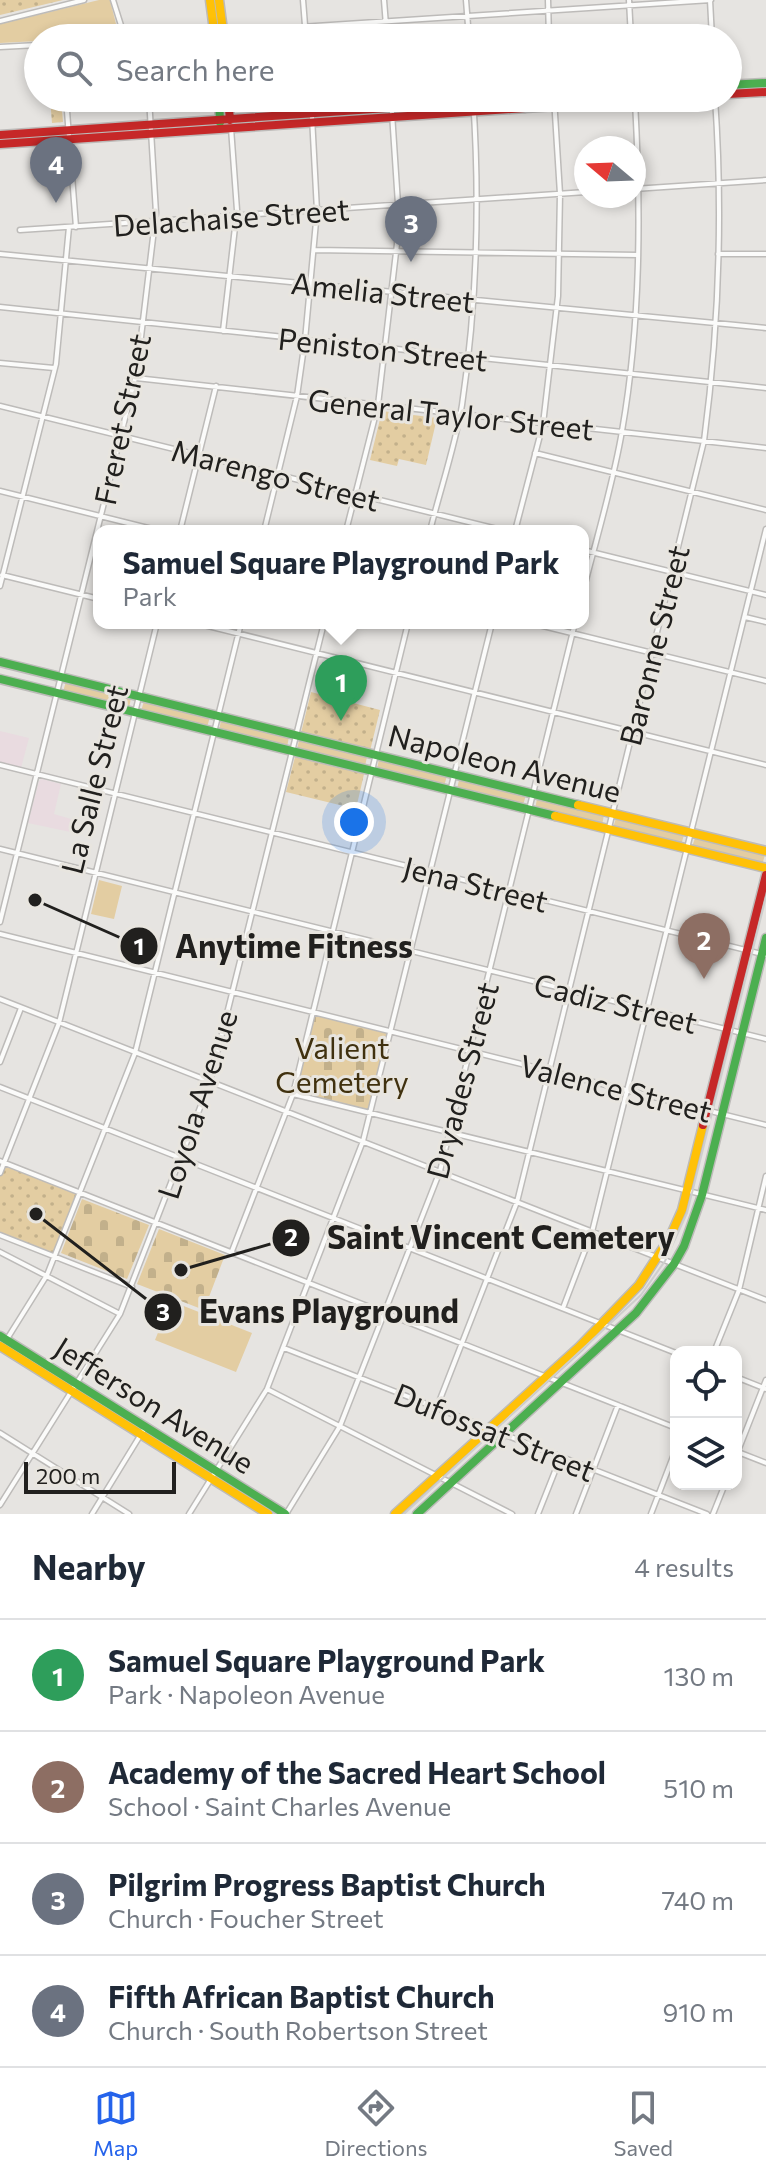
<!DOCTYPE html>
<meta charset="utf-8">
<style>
:root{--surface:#fff;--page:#f2f2f3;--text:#1f2937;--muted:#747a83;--line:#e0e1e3;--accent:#2563eb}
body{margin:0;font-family:Commissioner,sans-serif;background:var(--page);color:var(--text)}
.controls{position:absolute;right:24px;bottom:24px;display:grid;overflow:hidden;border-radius:16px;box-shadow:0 4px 12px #0003}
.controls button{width:72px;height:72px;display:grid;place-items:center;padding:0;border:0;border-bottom:2px solid var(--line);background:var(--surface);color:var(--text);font:40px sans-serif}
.compass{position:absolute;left:574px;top:136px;width:72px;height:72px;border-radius:50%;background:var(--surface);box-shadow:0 4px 12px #0003;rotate:289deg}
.scale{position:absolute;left:24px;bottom:20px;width:152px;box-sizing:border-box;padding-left:8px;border:4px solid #21201e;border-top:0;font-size:22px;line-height:28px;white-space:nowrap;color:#21201e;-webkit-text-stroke:6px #e8e5df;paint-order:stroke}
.you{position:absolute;left:354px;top:822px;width:28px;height:28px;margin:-20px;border:6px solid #fff;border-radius:50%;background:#1a73e8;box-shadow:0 0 0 12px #1a73e833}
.badge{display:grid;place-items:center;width:52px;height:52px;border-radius:50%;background:var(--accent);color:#fff;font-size:26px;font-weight:700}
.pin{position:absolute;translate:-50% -66px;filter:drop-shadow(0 2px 4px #0008)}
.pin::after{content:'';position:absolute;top:42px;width:28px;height:24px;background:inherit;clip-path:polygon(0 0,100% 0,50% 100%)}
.popup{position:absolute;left:93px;top:525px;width:496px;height:104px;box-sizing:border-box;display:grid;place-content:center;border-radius:16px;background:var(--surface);filter:drop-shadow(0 2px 6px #0005);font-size:26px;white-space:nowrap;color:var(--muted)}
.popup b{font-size:30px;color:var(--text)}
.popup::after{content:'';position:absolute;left:50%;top:100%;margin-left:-16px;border:16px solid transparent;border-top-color:var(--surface)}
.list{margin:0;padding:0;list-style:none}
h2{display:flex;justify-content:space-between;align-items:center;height:104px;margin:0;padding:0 32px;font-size:34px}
h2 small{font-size:26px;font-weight:400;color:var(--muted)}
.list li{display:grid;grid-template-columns:52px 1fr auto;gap:24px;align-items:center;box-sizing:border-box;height:112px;padding:0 32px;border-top:2px solid var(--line)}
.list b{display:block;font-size:30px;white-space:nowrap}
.list p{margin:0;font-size:26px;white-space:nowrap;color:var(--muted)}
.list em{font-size:26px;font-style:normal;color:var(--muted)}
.icon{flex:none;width:44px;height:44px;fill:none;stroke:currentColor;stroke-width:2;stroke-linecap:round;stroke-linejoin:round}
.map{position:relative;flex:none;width:766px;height:1514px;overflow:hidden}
.search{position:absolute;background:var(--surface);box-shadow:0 4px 12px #0003;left:24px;right:24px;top:24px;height:88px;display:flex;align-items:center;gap:20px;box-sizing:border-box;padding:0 28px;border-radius:44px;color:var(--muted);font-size:30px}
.sheet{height:552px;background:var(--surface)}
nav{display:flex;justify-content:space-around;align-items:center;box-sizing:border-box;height:112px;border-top:2px solid var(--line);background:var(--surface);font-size:22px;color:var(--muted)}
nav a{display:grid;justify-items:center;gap:4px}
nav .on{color:var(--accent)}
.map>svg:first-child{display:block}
</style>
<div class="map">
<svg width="766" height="1514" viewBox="0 0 766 1514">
<defs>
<pattern id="cemetery-stones" width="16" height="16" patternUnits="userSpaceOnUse" patternTransform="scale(2)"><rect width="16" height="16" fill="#e3cda2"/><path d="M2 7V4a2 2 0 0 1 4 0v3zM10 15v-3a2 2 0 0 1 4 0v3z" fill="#c2b08b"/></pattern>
<pattern id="park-dots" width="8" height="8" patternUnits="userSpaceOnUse" patternTransform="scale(2)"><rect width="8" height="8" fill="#e3cda2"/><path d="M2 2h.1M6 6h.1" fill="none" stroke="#c2b08b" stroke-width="1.8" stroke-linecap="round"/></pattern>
</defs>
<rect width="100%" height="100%" fill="#e6e4e1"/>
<!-- commercial -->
<path fill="#e9dbe0" d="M 0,731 L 29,738 L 21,768 L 0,762 Z
M 42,779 L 61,784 L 54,814 L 78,821 L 75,833 L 28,823 L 39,781 Z"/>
<!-- grass -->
<path fill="#e3cda2" d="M 99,0 L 110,0 L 118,32 L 114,36 L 38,38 L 38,41 L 0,43 L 0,24 Z
M 66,681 L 131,698 L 129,708 L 63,692 Z
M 144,701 L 210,717 L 207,727 L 141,711 Z
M 221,720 L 289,737 L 287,747 L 219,731 Z
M 299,740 L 367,757 L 365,766 L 297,750 Z
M 379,759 L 447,776 L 444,786 L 377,769 Z
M 459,780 L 526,795 L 523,805 L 457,789 Z
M 537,799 L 604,815 L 602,825 L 535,809 Z
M 616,818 L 684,835 L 681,845 L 613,828 Z
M 695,838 L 765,855 L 762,865 L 692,847 Z
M 99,880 L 122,886 L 114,919 L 91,914 Z
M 171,1301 L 252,1333 L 236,1372 L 155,1340 Z"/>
<!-- cemetery -->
<path fill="url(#cemetery-stones)" d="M 313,1013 L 391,1032 L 371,1112 L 293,1094 Z
M 82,1199 L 149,1225 L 127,1279 L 61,1253 Z
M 159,1229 L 225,1255 L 204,1310 L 137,1284 Z"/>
<!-- park -->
<path fill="url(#park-dots)" d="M 0,0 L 63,0 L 0,15 Z
M 50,98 L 61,98 L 63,122 L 52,123 Z
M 382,411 L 437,418 L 426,465 L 399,459 L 397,466 L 370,460 Z
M 311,692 L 380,710 L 370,751 L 301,733 Z
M 295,757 L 364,774 L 356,809 L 286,792 Z
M 4,1163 L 80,1192 L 55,1257 L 0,1235 L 0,1173 Z"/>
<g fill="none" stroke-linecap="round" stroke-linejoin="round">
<!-- street casing -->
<g stroke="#bdbbb9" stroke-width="7">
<path id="street" d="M 113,0 L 125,38
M 303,0 L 306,38
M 384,0 L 387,38
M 466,0 L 469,38
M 548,0 L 549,38
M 629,0 L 631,38
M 710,0 L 712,38
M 0,21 L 84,0
M 223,32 L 711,0
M 145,38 L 214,33
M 0,47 L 38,45
M 66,98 L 76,227
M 634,189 L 766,180
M 20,230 L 586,192
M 314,250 L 638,255
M 0,254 L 766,328
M 718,254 L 766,254
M 0,307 L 766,388
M 223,331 L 237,210 L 231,128
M 0,363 L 54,368
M 136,378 L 766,448
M 0,406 L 505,531
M 535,453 L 766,510
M 0,491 L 160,531
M 180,531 L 216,386
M 264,531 L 297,396 L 305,340 L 317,211 L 311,98
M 346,531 L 378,405 L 397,244 L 398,204 L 391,98
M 430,531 C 440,490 455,447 462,405 C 477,304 480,200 473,98
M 515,531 L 543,424 L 558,296 L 560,194 L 554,98
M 583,550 L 766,595
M 2,575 L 99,599
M 0,586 L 56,364 L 69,227
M 583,592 C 596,539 613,485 622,431 C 641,322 641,211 635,101
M 745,617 L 766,622
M 196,623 L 766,765
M 531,623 L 766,681
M 0,765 L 766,955
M 0,849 L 766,1039
M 0,922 L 137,370 L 156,213 L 149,98
M 0,934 L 766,1125
M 0,999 L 766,1300
M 0,1062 L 21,1008
M 0,1087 L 676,1353
M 293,1094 L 766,1210
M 0,1161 L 676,1428
M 0,1173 L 59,1023 L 157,623
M 0,1235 L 132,1287
M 232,1251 L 293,1094 L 408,623
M 0,1252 L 120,1314
M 563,1308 L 592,1232 L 766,529
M 7,1339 L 47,1275 L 135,1053 L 241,623
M 284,1348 L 707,1514
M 714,1352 L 739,1290 L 766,1176
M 736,1377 L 766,1389
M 267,1389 L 512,1514
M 437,1407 L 517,1202 L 704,441 C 719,327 723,213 715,98
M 0,1433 L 129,1514
M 738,1452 L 766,1463
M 736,1456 L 766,1380
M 0,1505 L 120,1314 L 210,1082 L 324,623
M 92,1514 L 146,1426
M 189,1514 L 267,1389 L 363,1141 L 492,623
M 286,1514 L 340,1426 L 440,1171 L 575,623
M 538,1514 L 561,1456
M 576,1514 L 618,1405
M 651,1514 L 676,1449
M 713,1514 L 725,1484"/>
</g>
<!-- fast casing -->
<g stroke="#bdbbb9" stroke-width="11">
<path id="fast" d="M 728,85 L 766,83
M 219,98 L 220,122
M 0,662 L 578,805
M 0,679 L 555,816
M 0,1336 L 285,1514
M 417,1514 L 636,1313 L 674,1264 L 684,1246 L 702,1195 L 766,938"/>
</g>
<!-- slow casing -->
<g stroke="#bdbbb9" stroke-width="11">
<path id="slow" d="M 210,0 L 215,38
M 219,0 L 224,38
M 525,108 L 676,98
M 578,805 L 766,851
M 555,816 L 766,868
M 0,1346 L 268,1514
M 395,1514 L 579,1347 L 639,1285 L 670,1237 L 682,1210 L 703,1125"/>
</g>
<!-- jam casing -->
<g stroke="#bdbbb9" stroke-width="11">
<path id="jam" d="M 728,94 L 766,92
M 228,98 L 230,120
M 0,135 L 532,98
M 0,144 L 525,108
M 703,1125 L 766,875"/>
</g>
<!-- street -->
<use href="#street" stroke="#fbfbfa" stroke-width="4"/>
<!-- fast -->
<use href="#fast" stroke="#4caf50" stroke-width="8"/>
<!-- slow -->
<use href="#slow" stroke="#ffc107" stroke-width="8"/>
<!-- jam -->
<use href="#jam" stroke="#c62828" stroke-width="8"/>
<!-- tram -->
<path stroke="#cececd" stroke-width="2" d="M 404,1514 L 641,1295 L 665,1261 L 687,1213 L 766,897"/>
</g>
<g text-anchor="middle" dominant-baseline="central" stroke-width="6" stroke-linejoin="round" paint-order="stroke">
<!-- street labels -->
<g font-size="30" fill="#21201e" stroke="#e8e5df">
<text transform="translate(231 216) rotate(-4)">Delachaise Street</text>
<text transform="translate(383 291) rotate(6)">Amelia Street</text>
<text transform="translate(383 348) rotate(6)">Peniston Street</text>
<text transform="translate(451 413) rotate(6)">General Taylor Street</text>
<text transform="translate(121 419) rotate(-78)">Freret Street</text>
<text transform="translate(276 474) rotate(14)">Marengo Street</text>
<text transform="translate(653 645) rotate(-76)">Baronne Street</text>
<text transform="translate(505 762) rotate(14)">Napoleon Avenue</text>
<text transform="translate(93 779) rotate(-76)">La Salle Street</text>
<text transform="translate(476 883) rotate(14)">Jena Street</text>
<text transform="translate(616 1002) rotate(14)">Cadiz Street</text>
<text transform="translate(461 1080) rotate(-75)">Dryades Street</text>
<text transform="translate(616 1087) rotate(14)">Valence Street</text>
<text transform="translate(196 1104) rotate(-72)">Loyola Avenue</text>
<text transform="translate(155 1404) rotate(32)">Jefferson Avenue</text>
<text transform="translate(495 1431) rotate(22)">Dufossat Street</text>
</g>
<!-- park labels -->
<g font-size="30" fill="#40310f" stroke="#e8e5df">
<text x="342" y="1046">Valient<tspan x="342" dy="34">Cemetery</tspan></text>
</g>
</g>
<!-- callouts -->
<path fill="none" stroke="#21201e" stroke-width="3" d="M35 900L139 946M181 1270L291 1238M36 1214L163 1312"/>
<g fill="#21201e" stroke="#e8e5df" stroke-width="3">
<circle cx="35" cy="900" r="8"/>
<circle cx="181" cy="1270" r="8"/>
<circle cx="36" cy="1214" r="8"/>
<circle cx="139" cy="946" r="20"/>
<circle cx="291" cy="1238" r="20"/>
<circle cx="163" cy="1312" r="20"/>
</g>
<g font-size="24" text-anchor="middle" font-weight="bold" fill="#fff">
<text x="139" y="955">1</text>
<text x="291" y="1246">2</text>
<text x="163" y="1321">3</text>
</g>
<g font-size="32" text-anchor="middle" font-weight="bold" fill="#21201e" stroke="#e8e5df" stroke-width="6" stroke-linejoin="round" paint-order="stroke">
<text x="294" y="958">Anytime Fitness</text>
<text x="501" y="1249">Saint Vincent Cemetery</text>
<text x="329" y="1323">Evans Playground</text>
</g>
</svg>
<div class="controls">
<button><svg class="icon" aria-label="locate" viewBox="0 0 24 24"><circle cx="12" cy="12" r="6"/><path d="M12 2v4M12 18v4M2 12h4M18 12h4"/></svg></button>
<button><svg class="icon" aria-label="layers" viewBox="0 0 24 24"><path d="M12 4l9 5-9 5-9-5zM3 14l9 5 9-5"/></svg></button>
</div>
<svg class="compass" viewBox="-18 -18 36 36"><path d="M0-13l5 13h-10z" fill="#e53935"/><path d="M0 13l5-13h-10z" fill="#747a83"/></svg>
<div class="scale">200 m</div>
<div class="you"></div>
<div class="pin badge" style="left:341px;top:721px;background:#2e9e5b">1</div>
<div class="popup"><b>Samuel Square Playground Park</b>Park</div>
<div class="pin badge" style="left:704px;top:979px;background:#8d6e63">2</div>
<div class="pin badge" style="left:411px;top:262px;background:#6b7280">3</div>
<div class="pin badge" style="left:56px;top:203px;background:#6b7280">4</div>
<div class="search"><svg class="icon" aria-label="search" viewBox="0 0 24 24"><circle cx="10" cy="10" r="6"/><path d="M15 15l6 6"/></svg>Search here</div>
</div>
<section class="sheet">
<h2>Nearby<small>4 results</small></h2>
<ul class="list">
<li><span class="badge" style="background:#2e9e5b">1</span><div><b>Samuel Square Playground Park</b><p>Park · Napoleon Avenue</p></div><em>130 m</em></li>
<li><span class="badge" style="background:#8d6e63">2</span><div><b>Academy of the Sacred Heart School</b><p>School · Saint Charles Avenue</p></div><em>510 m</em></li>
<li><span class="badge" style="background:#6b7280">3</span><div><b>Pilgrim Progress Baptist Church</b><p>Church · Foucher Street</p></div><em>740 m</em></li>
<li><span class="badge" style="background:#6b7280">4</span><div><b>Fifth African Baptist Church</b><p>Church · South Robertson Street</p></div><em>910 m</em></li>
</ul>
</section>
<nav>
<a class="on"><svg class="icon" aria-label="map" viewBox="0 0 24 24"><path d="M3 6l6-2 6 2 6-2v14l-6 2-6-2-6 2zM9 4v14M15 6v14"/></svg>Map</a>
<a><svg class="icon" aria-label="directions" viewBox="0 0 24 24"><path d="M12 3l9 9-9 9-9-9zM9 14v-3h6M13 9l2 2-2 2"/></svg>Directions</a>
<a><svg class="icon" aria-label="saved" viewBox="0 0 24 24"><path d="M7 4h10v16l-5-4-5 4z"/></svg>Saved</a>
</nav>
